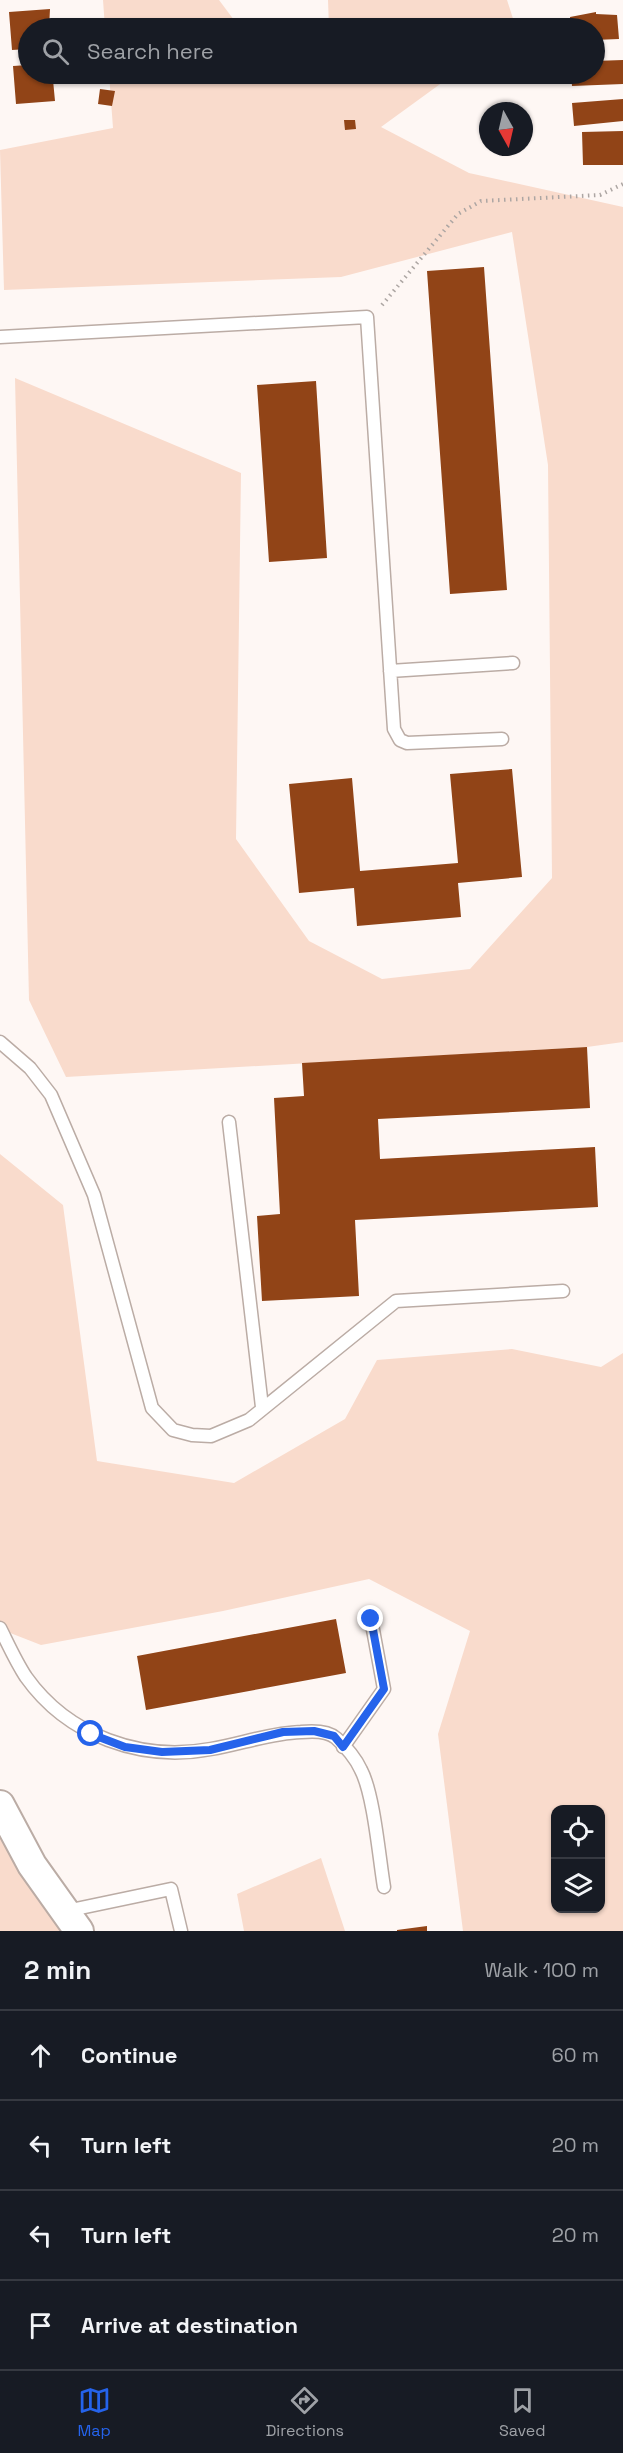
<!DOCTYPE html>
<meta charset="utf-8">
<style>
:root{--surface:#171b24;--page:#242831;--text:#f1f3f6;--muted:#9ea1a6;--line:#363941;--accent:#2563eb}
body{margin:0;font-family:"Space Grotesk",sans-serif;background:var(--page);color:var(--text)}
.controls{position:absolute;right:18px;bottom:18px;display:grid;overflow:hidden;border-radius:12px;box-shadow:0 2px 4px #0004}
.controls button{width:54px;height:54px;display:grid;place-items:center;padding:0;border:0;border-bottom:2px solid var(--line);background:var(--surface);color:var(--text);font:30px sans-serif}
.compass{position:absolute;left:479px;top:102px;width:54px;height:54px;border-radius:50%;background:var(--surface);box-shadow:0 2px 4px #0004;rotate:172deg}
.stop{position:absolute;width:18px;height:18px;margin:-14px;border:4px solid #2563eb;border-radius:50%;background:#fff}
.stop.end{background:#2563eb;border-color:#fff;box-shadow:0 2px 6px #0008}
.list{margin:0;padding:0;list-style:none}
h2{display:flex;justify-content:space-between;align-items:center;height:78px;margin:0;padding:0 24px;font-size:26px}
h2 small{font-size:20px;font-weight:400;color:var(--muted)}
.list li{display:grid;grid-template-columns:39px 1fr auto;gap:18px;align-items:center;box-sizing:border-box;height:90px;padding:0 24px;border-top:2px solid var(--line)}
.list b{display:block;font-size:22px;white-space:nowrap}
.list em{font-size:20px;font-style:normal;color:var(--muted)}
.icon{flex:none;width:33px;height:33px;fill:none;stroke:currentColor;stroke-width:2;stroke-linecap:round;stroke-linejoin:round}
.map{position:relative;flex:none;width:623px;height:1931px;overflow:hidden}
.search{position:absolute;background:var(--surface);box-shadow:0 2px 4px #0004;left:18px;right:18px;top:18px;height:66px;display:flex;align-items:center;gap:15px;box-sizing:border-box;padding:0 21px;border-radius:33px;color:var(--muted);font-size:22px}
.sheet{height:438px;background:var(--surface)}
nav{display:flex;justify-content:space-around;align-items:center;box-sizing:border-box;height:84px;border-top:2px solid var(--line);background:var(--surface);font-size:16px;color:var(--muted)}
nav a{display:grid;justify-items:center;gap:3px}
nav .on{color:var(--accent)}
.map>svg:first-child{display:block}
</style>
<div class="map">
<svg width="623" height="1931" viewBox="0 0 623 1931">
<rect width="100%" height="100%" fill="#fef7f4"/>
<!-- green -->
<path fill="#f9dbcc" fill-rule="evenodd" d="M 103,0 L 219,0 L 240,28 L 105,28 Z
M 328,0 L 507,0 L 516,28 L 329,28 Z
M 109,74 L 454,74 L 381,127 L 469,173 L 623,207 L 623,1042 L 587,1047 L 66,1077 L 29,1000 L 15,378 L 241,473 L 236,839 L 309,941 L 382,979 L 470,969 L 552,878 L 548,465 L 512,232 L 341,277 L 4,290 L 0,150 L 113,128 Z
M 0,1154 L 63,1205 L 97,1461 L 234,1483 L 345,1419 L 377,1360 L 512,1349 L 601,1367 L 623,1353 L 623,1931 L 463,1931 L 438,1734 L 470,1631 L 369,1579 L 223,1611 L 41,1645 L 0,1629 ZM 556,1810 L 600,1810 L 600,1908 L 556,1908 Z
M 0,1805 L 79,1931 L 0,1931 Z
M 321,1858 L 345,1931 L 244,1931 L 237,1894 Z"/>
<!-- building -->
<path fill="#914417" d="M 50,9 L 49,28 L 28,28 L 28,49 L 12,50 L 9,12 Z
M 596,12 L 596,14 L 617,15 L 619,39 L 594,40 L 594,28 L 571,28 L 570,17 Z
M 623,60 L 623,84 L 572,86 L 571,74 L 594,74 L 594,61 Z
M 28,65 L 28,74 L 54,74 L 55,80 L 53,80 L 55,101 L 16,104 L 13,66 Z
M 100,89 L 115,91 L 112,106 L 98,104 Z
M 623,99 L 623,121 L 574,126 L 572,103 Z
M 344,120 L 355,120 L 356,129 L 345,130 Z
M 623,131 L 623,165 L 583,165 L 582,132 Z
M 484,267 L 507,590 L 450,594 L 427,271 Z
M 316,381 L 327,558 L 269,562 L 257,385 Z
M 512,769 L 522,877 L 458,883 L 461,917 L 357,926 L 354,888 L 299,893 L 289,784 L 352,778 L 360,871 L 458,863 L 450,774 Z
M 587,1047 L 590,1108 L 378,1119 L 380,1159 L 595,1147 L 598,1207 L 355,1220 L 359,1296 L 262,1301 L 257,1216 L 280,1214 L 274,1098 L 304,1096 L 302,1063 Z
M 336,1619 L 346,1673 L 146,1710 L 137,1656 Z
M 427,1926 L 427,1931 L 397,1931 L 397,1930 Z"/>
<g fill="none" stroke-linecap="round" stroke-linejoin="round">
<!-- service casing -->
<g stroke="#bbaca5" stroke-width="15">
<path id="service" d="M 0,337 L 367,317 L 394,729 L 400,740 L 407,743 L 502,739
M 390,671 L 513,663
M 0,1042 L 30,1068 L 51,1095 L 94,1195 L 152,1408 L 173,1430 L 192,1435 L 211,1436 L 249,1420 L 396,1301 L 563,1291
M 229,1122 L 262,1407
M 0,1628 C 8,1644 16,1662 26,1677 C 68,1736 141,1762 211,1749 C 241,1744 270,1733 301,1732 C 311,1731 327,1730 336,1738 C 345,1746 356,1759 361,1770 C 374,1795 379,1857 384,1887
M 343,1747 L 384,1689 L 371,1619
M 66,1911 L 171,1889 L 181,1931"/>
</g>
<!-- tertiary casing -->
<g stroke="#bbaca5" stroke-width="32">
<path id="tertiary" d="M 0,1805 L 32,1865 L 79,1931"/>
</g>
<!-- path -->
<path stroke="#ada6a3" stroke-width="4" stroke-dasharray="1.5 4.5" stroke-linecap="butt" d="M 382,305 L 458,214 L 481,201 L 600,195 L 623,184"/>
<!-- service -->
<use href="#service" stroke="#fff" stroke-width="12"/>
<!-- tertiary -->
<use href="#tertiary" stroke="#fff" stroke-width="28"/>
</g>
<g fill="none" stroke-linecap="round" stroke-linejoin="round">
<!-- route -->
<path stroke="#2563eb" stroke-width="8" d="M 91,1734 L 125,1747 L 162,1752 L 210,1750 L 283,1732 L 314,1731 L 334,1736 L 343,1747 L 384,1689 L 371,1619"/>
</g>
</svg>
<div class="controls">
<button><svg class="icon" aria-label="locate" viewBox="0 0 24 24"><circle cx="12" cy="12" r="6"/><path d="M12 2v4M12 18v4M2 12h4M18 12h4"/></svg></button>
<button><svg class="icon" aria-label="layers" viewBox="0 0 24 24"><path d="M12 4l9 5-9 5-9-5zM3 14l9 5 9-5"/></svg></button>
</div>
<svg class="compass" viewBox="-18 -18 36 36"><path d="M0-13l5 13h-10z" fill="#e53935"/><path d="M0 13l5-13h-10z" fill="#9ea1a6"/></svg>
<div class="stop" style="left:91px;top:1734px"></div>
<div class="stop end" style="left:371px;top:1619px"></div>
<div class="search"><svg class="icon" aria-label="search" viewBox="0 0 24 24"><circle cx="10" cy="10" r="6"/><path d="M15 15l6 6"/></svg>Search here</div>
</div>
<section class="sheet">
<h2>2 min<small>Walk · 100 m</small></h2>
<ul class="list">
<li><svg class="icon" aria-label="ahead" viewBox="0 0 24 24"><path d="M12 20V5M6 11l6-6 6 6"/></svg><div><b>Continue</b></div><em>60 m</em></li>
<li><svg class="icon" aria-label="left" viewBox="0 0 24 24"><path d="M17 20v-9H6M10 6l-5 5 5 5"/></svg><div><b>Turn left</b></div><em>20 m</em></li>
<li><svg class="icon" aria-label="left" viewBox="0 0 24 24"><path d="M17 20v-9H6M10 6l-5 5 5 5"/></svg><div><b>Turn left</b></div><em>20 m</em></li>
<li><svg class="icon" aria-label="arrive" viewBox="0 0 24 24"><path d="M6 21V4h12l-3 4 3 4H6"/></svg><div><b>Arrive at destination</b></div></li>
</ul>
</section>
<nav>
<a class="on"><svg class="icon" aria-label="map" viewBox="0 0 24 24"><path d="M3 6l6-2 6 2 6-2v14l-6 2-6-2-6 2zM9 4v14M15 6v14"/></svg>Map</a>
<a><svg class="icon" aria-label="directions" viewBox="0 0 24 24"><path d="M12 3l9 9-9 9-9-9zM9 14v-3h6M13 9l2 2-2 2"/></svg>Directions</a>
<a><svg class="icon" aria-label="saved" viewBox="0 0 24 24"><path d="M7 4h10v16l-5-4-5 4z"/></svg>Saved</a>
</nav>
